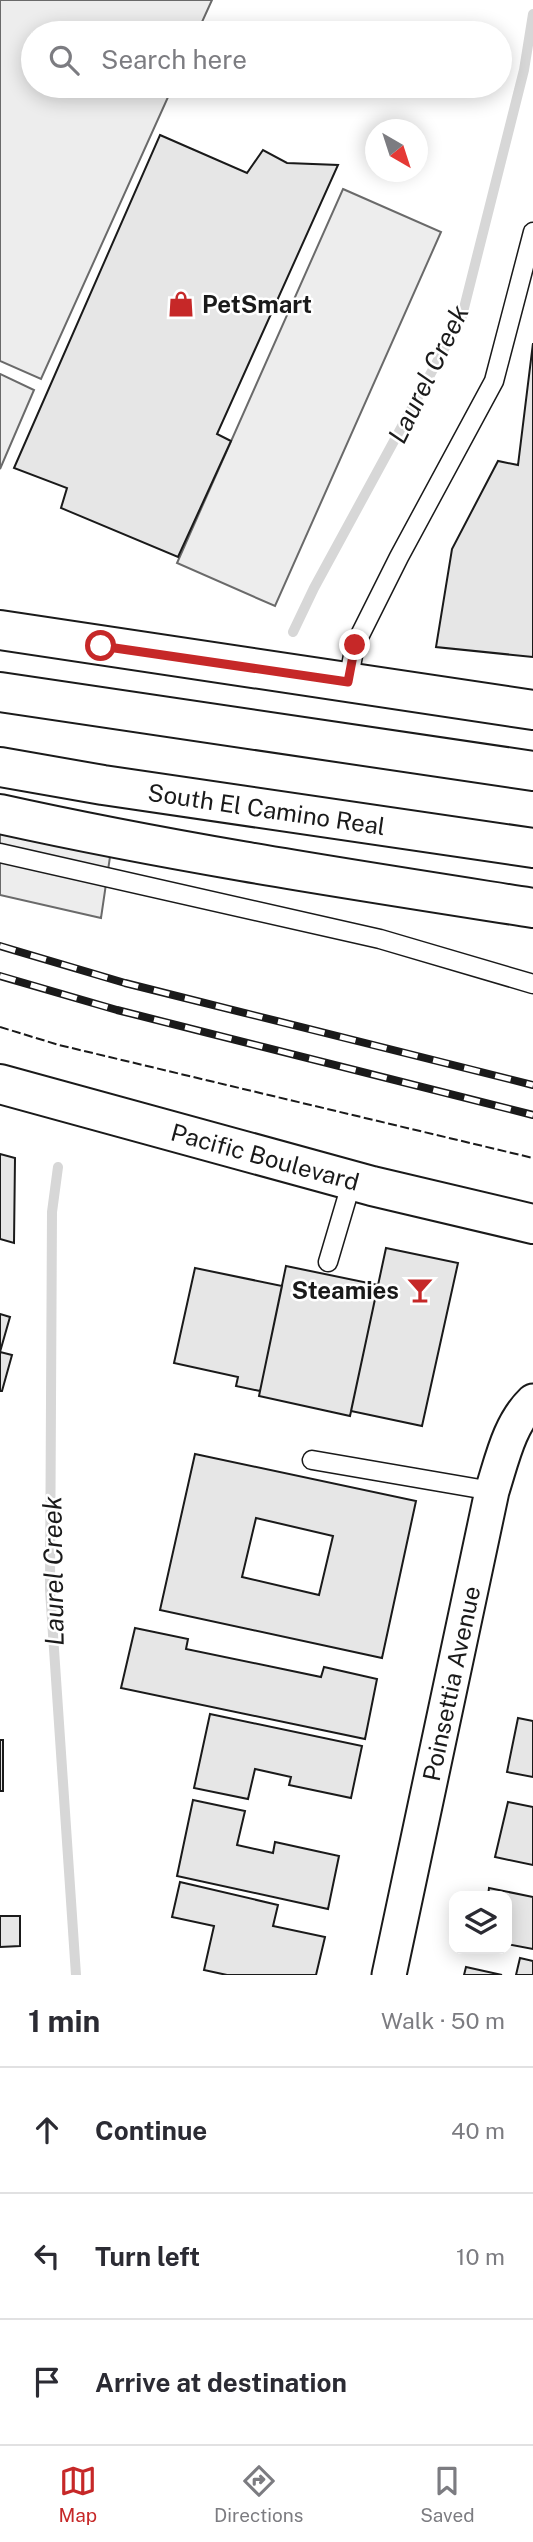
<!DOCTYPE html>
<meta charset="utf-8">
<style>
:root{--surface:#fff;--page:#f2f2f3;--text:#2b2b33;--muted:#7c7c81;--line:#e1e1e2;--accent:#c62828}
body{margin:0;font-family:"Public Sans",sans-serif;background:var(--page);color:var(--text)}
.controls{position:absolute;right:21px;bottom:21px;display:grid;overflow:hidden;border-radius:14px;box-shadow:0 4px 18px #0003}
.controls button{width:63px;height:63px;display:grid;place-items:center;padding:0;border:0;border-bottom:2px solid var(--line);background:var(--surface);color:var(--text);font:35px sans-serif}
.compass{position:absolute;left:365px;top:119px;width:63px;height:63px;border-radius:50%;background:var(--surface);box-shadow:0 4px 18px #0003;rotate:141deg}
.stop{position:absolute;width:21px;height:21px;margin:-16px;border:5px solid #c62828;border-radius:50%;background:#fff}
.stop.end{background:#c62828;border-color:#fff;box-shadow:0 2px 7px #0008}
.list{margin:0;padding:0;list-style:none}
h2{display:flex;justify-content:space-between;align-items:center;height:91px;margin:0;padding:0 28px;font-size:30px}
h2 small{font-size:23px;font-weight:400;color:var(--muted)}
.list li{display:grid;grid-template-columns:46px 1fr auto;gap:21px;align-items:center;box-sizing:border-box;height:126px;padding:0 28px;border-top:2px solid var(--line)}
.list b{display:block;font-size:26px;white-space:nowrap}
.list em{font-size:23px;font-style:normal;color:var(--muted)}
.icon{flex:none;width:38px;height:38px;fill:none;stroke:currentColor;stroke-width:2;stroke-linecap:round;stroke-linejoin:round}
.map{position:relative;flex:none;width:533px;height:1975px;overflow:hidden}
.search{position:absolute;background:var(--surface);box-shadow:0 4px 18px #0003;left:21px;right:21px;top:21px;height:77px;display:flex;align-items:center;gap:18px;box-sizing:border-box;padding:0 24px;border-radius:38px;color:var(--muted);font-size:26px}
.sheet{height:469px;background:var(--surface)}
nav{display:flex;justify-content:space-around;align-items:center;box-sizing:border-box;height:98px;border-top:2px solid var(--line);background:var(--surface);font-size:19px;color:var(--muted)}
nav a{display:grid;justify-items:center;gap:4px}
nav .on{color:var(--accent)}
.map>svg:first-child{display:block}
</style>
<div class="map">
<svg width="533" height="1975" viewBox="0 0 533 1975">
<rect width="100%" height="100%" fill="#fff"/>
<!-- built -->
<path fill="#ededed" stroke="#6a6a6a" stroke-width="2" d="M 0,0 L 212,0 L 197,33 L 33,33 L 33,86 L 173,86 L 41,379 L 0,361 Z
M 343,189 L 441,232 L 275,606 L 177,563 Z
M 0,374 L 34,390 L 0,469 Z
M 0,819 L 111,850 L 101,918 L 0,895 Z"/>
<g fill="none" stroke-linecap="round" stroke-linejoin="round">
<!-- stream -->
<path stroke="#d7d7d7" stroke-width="10" d="M 293,632 L 314,588 L 462,316 L 524,70 L 533,14
M 58,1167 L 52,1212 L 50,1590 L 76,1975"/>
</g>
<!-- building -->
<path fill="#e6e6e6" stroke="#1a1a1a" stroke-width="2" fill-rule="evenodd" d="M 160,135 L 247,173 L 263,150 L 287,163 L 338,165 L 217,434 L 231,441 L 178,557 L 61,508 L 67,488 L 14,468 Z
M 533,343 L 533,657 L 436,647 L 452,549 L 498,461 L 518,465 Z
M 0,1154 L 15,1158 L 14,1243 L 0,1239 Z
M 386,1248 L 458,1263 L 422,1426 L 351,1411 Z
M 286,1266 L 378,1285 L 350,1416 L 259,1396 Z
M 195,1268 L 282,1286 L 260,1391 L 236,1386 L 238,1377 L 174,1363 Z
M 0,1314 L 10,1317 L 0,1352 L 12,1355 L 2,1391 L 0,1391 Z
M 195,1454 L 416,1501 L 382,1658 L 160,1610 ZM 256,1518 L 333,1536 L 319,1595 L 242,1577 Z
M 135,1628 L 188,1639 L 186,1649 L 321,1677 L 324,1667 L 377,1679 L 365,1739 L 121,1688 Z
M 210,1714 L 362,1746 L 351,1798 L 289,1785 L 291,1777 L 255,1769 L 248,1799 L 194,1788 Z
M 518,1718 L 533,1721 L 533,1777 L 507,1772 Z
M 0,1740 L 3,1740 L 3,1791 L 0,1791 Z
M 193,1800 L 245,1811 L 237,1845 L 273,1853 L 275,1842 L 339,1856 L 328,1909 L 177,1876 Z
M 508,1802 L 533,1807 L 533,1865 L 495,1857 Z
M 180,1882 L 278,1905 L 273,1926 L 325,1937 L 316,1975 L 227,1975 L 204,1970 L 214,1926 L 172,1917 Z
M 489,1888 L 533,1897 L 533,1949 L 507,1944 L 507,1896 L 488,1896 Z
M 0,1916 L 20,1916 L 20,1946 L 0,1947 Z
M 520,1958 L 533,1961 L 533,1975 L 516,1975 Z
M 466,1967 L 502,1975 L 464,1975 Z"/>
<g fill="none" stroke-linecap="round" stroke-linejoin="round">
<!-- service casing -->
<g stroke="#1a1a1a" stroke-width="21">
<path id="service" d="M 348,682 L 355,645 L 399,557 L 494,381 L 533,232
M 0,853 L 380,939 L 533,984
M 328,1262 L 352,1181
M 312,1460 L 492,1491"/>
</g>
<!-- minor casing -->
<g stroke="#1a1a1a" stroke-width="37">
<g id="minor">
<path id="s1" d="M 389,1975 L 492,1491 C 502,1460 509,1424 533,1401"/>
</g>
</g>
<!-- tertiary casing -->
<g stroke="#1a1a1a" stroke-width="42">
<g id="tertiary">
<path id="s2" d="M 0,1084 L 372,1186 L 533,1224"/>
</g>
</g>
<!-- primary casing -->
<g stroke="#1a1a1a" stroke-width="42">
<g id="primary">
<path d="M 0,630 L 533,710"/>
<path d="M 0,692 L 533,771"/>
<path id="s3" d="M 0,767 L 103,785 L 533,848"/>
<path d="M 0,814 C 176,853 355,880 533,908"/>
</g>
</g>
<!-- service -->
<use href="#service" stroke="#fff" stroke-width="18"/>
<!-- minor -->
<use href="#minor" stroke="#fff" stroke-width="33"/>
<!-- tertiary -->
<use href="#tertiary" stroke="#fff" stroke-width="38"/>
<!-- primary -->
<use href="#primary" stroke="#fff" stroke-width="38"/>
<!-- rail casing -->
<g stroke="#1a1a1a" stroke-width="8">
<path id="rail" d="M 0,946 L 125,983 L 533,1085
M 0,976 L 117,1010 L 533,1115"/>
</g>
<!-- rail -->
<use href="#rail" stroke="#fff" stroke-width="5" stroke-dasharray="16" stroke-linecap="butt"/>
<!-- fence -->
<path stroke="#1a1a1a" stroke-width="2" stroke-dasharray="9 3.5" stroke-linecap="butt" d="M 0,1027 L 59,1045 L 533,1158"/>
</g>
<g fill="none" stroke-linecap="round" stroke-linejoin="round">
<!-- route -->
<path stroke="#c62828" stroke-width="9" d="M 101,646 L 348,682 L 355,645"/>
</g>
<!-- icons -->
<defs>
<g id="shop-bare" transform="scale(2.1)"><path d="M-5-2.5h2.3a2.7 3.5 0 0 1 5.4 0H5L5.5 6h-11ZM-1.5-2.5h3a1.5 2.3 0 0 0-3 0Z" fill="#c62828" stroke="#fff" stroke-width="2.5" paint-order="stroke"/></g>
<g id="bar-bare" transform="scale(2.1)"><path d="M-6-5H6L.8 .8V4.5H3.5V6h-7V4.5H-.8V.8Z" fill="#c62828" stroke="#fff" stroke-width="2.5" paint-order="stroke"/></g>
</defs>
<g fill-rule="evenodd">
<use href="#shop-bare" x="181" y="304"/>
<use href="#bar-bare" x="420" y="1290"/>
</g>
<g text-anchor="middle" dominant-baseline="central" stroke-width="5" stroke-linejoin="round" paint-order="stroke">
<!-- poi labels -->
<g font-size="24" font-weight="bold" fill="#1a1a1a" stroke="#fff" text-anchor="start">
<text x="202" y="304">PetSmart</text>
<text x="399" y="1290" text-anchor="end">Steamies</text>
</g>
<!-- street labels -->
<g font-size="24" fill="#1a1a1a" stroke="#fff">
<text stroke="none"><textPath href="#s3" startOffset="270">South El Camino Real</textPath></text>
<text stroke="none"><textPath href="#s2" startOffset="275">Pacific Boulevard</textPath></text>
<text stroke="none"><textPath href="#s1" startOffset="298">Poinsettia Avenue</textPath></text>
</g>
<!-- water labels -->
<g font-size="26" font-style="italic" fill="#1a1a1a" stroke="#fff">
<text transform="translate(428 374) rotate(-64)">Laurel Creek</text>
<text transform="translate(53 1571) rotate(-91)">Laurel Creek</text>
</g>
</g>
</svg>
<div class="controls">
<button><svg class="icon" aria-label="layers" viewBox="0 0 24 24"><path d="M12 4l9 5-9 5-9-5zM3 14l9 5 9-5"/></svg></button>
</div>
<svg class="compass" viewBox="-18 -18 36 36"><path d="M0-13l5 13h-10z" fill="#e53935"/><path d="M0 13l5-13h-10z" fill="#7c7c81"/></svg>
<div class="stop" style="left:101px;top:646px"></div>
<div class="stop end" style="left:355px;top:645px"></div>
<div class="search"><svg class="icon" aria-label="search" viewBox="0 0 24 24"><circle cx="10" cy="10" r="6"/><path d="M15 15l6 6"/></svg>Search here</div>
</div>
<section class="sheet">
<h2>1 min<small>Walk · 50 m</small></h2>
<ul class="list">
<li><svg class="icon" aria-label="ahead" viewBox="0 0 24 24"><path d="M12 20V5M6 11l6-6 6 6"/></svg><div><b>Continue</b></div><em>40 m</em></li>
<li><svg class="icon" aria-label="left" viewBox="0 0 24 24"><path d="M17 20v-9H6M10 6l-5 5 5 5"/></svg><div><b>Turn left</b></div><em>10 m</em></li>
<li><svg class="icon" aria-label="arrive" viewBox="0 0 24 24"><path d="M6 21V4h12l-3 4 3 4H6"/></svg><div><b>Arrive at destination</b></div></li>
</ul>
</section>
<nav>
<a class="on"><svg class="icon" aria-label="map" viewBox="0 0 24 24"><path d="M3 6l6-2 6 2 6-2v14l-6 2-6-2-6 2zM9 4v14M15 6v14"/></svg>Map</a>
<a><svg class="icon" aria-label="directions" viewBox="0 0 24 24"><path d="M12 3l9 9-9 9-9-9zM9 14v-3h6M13 9l2 2-2 2"/></svg>Directions</a>
<a><svg class="icon" aria-label="saved" viewBox="0 0 24 24"><path d="M7 4h10v16l-5-4-5 4z"/></svg>Saved</a>
</nav>
